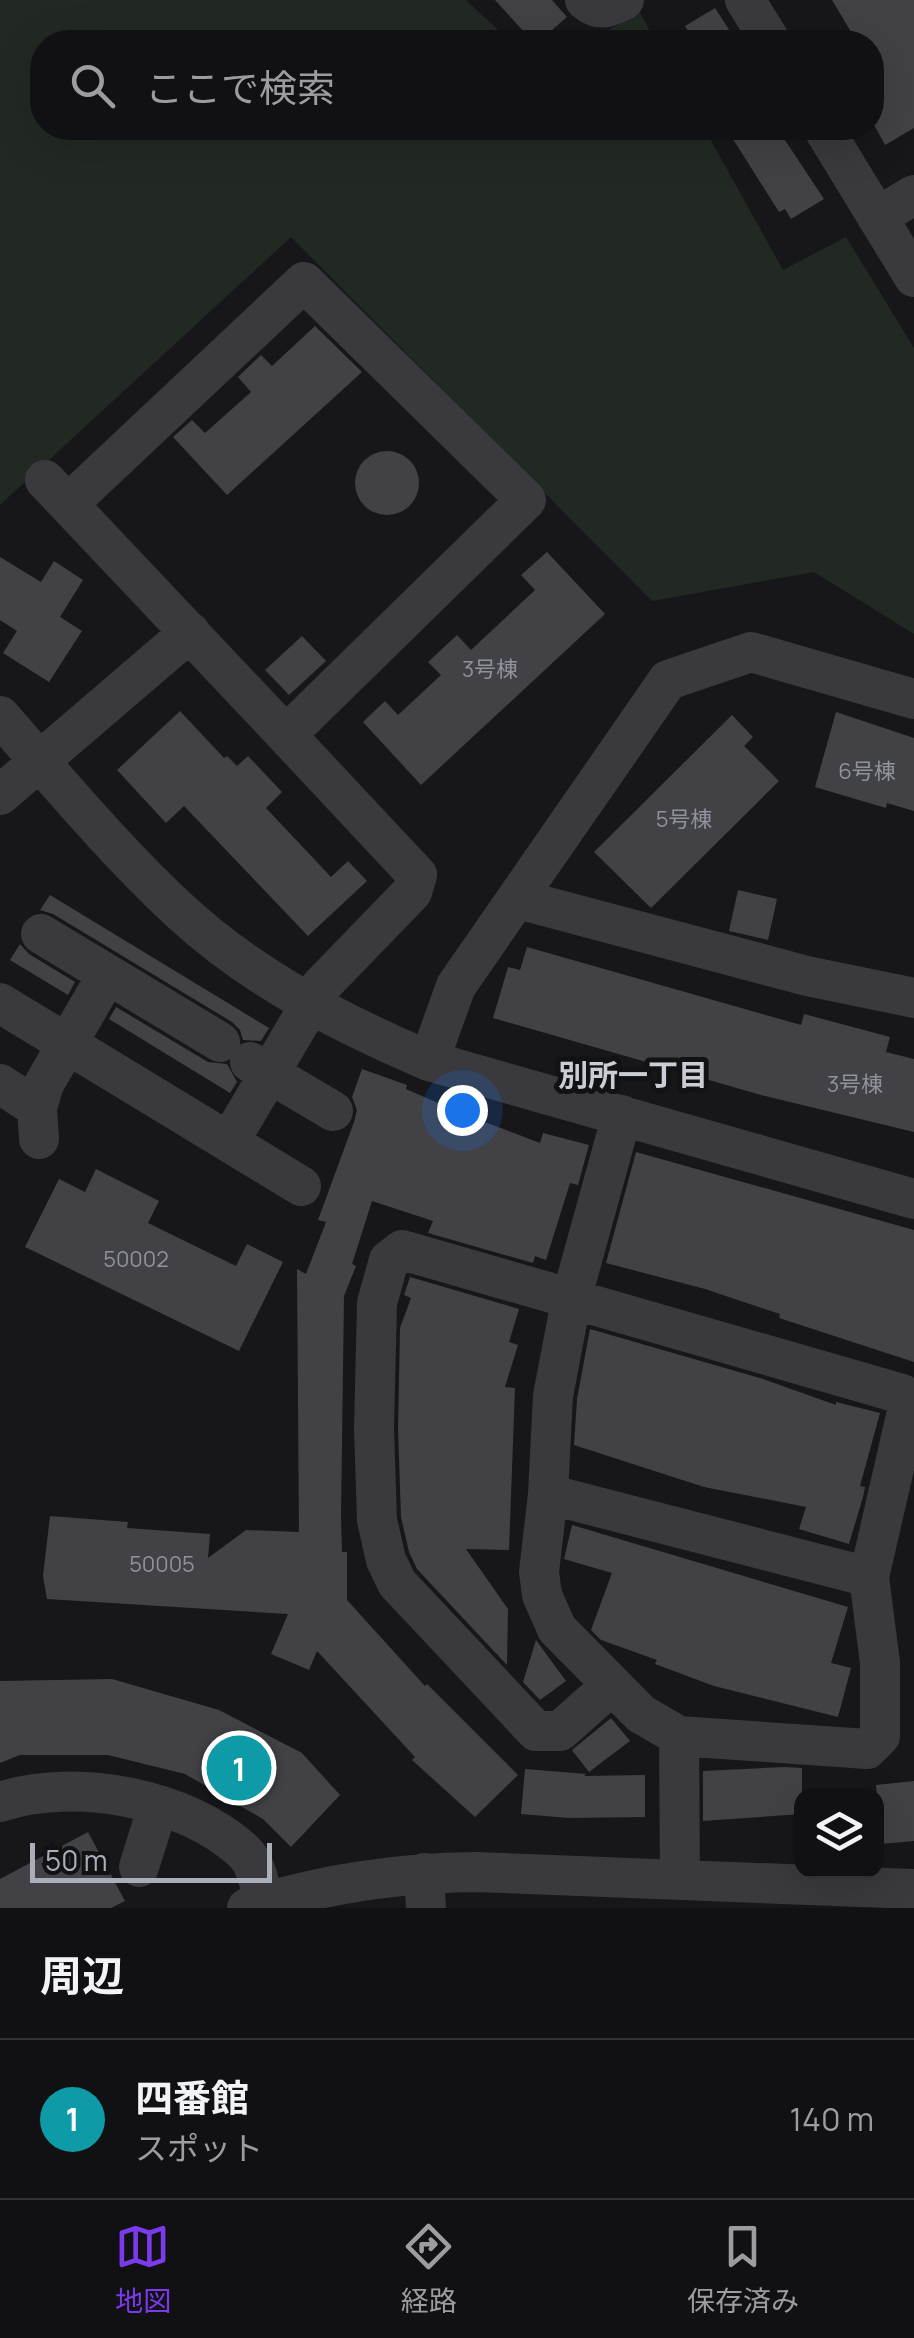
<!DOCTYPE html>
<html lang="ja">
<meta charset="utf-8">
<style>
:root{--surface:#111113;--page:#1a1a1c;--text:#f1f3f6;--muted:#9c9da0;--line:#303133;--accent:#7c3aed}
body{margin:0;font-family:Manrope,"Noto Sans JP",sans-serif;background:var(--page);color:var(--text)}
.controls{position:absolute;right:30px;bottom:30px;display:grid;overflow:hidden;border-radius:20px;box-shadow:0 10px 40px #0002}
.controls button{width:90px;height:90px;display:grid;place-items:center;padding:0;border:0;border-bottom:2px solid var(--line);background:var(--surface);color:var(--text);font:50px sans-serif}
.scale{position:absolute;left:30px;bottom:25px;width:242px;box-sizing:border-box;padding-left:10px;border:5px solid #aaaeb8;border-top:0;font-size:28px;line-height:35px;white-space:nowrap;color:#aaaeb8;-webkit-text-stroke:8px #121214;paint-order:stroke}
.you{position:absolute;left:462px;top:1110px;width:35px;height:35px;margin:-25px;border:8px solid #fff;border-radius:50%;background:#1a73e8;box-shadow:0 0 0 15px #1a73e833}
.badge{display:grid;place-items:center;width:65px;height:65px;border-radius:50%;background:var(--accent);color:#fff;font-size:32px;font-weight:700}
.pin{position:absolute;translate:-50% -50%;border:5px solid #fff;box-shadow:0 2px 10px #0006}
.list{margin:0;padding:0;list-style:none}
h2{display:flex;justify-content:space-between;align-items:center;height:130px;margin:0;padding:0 40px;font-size:42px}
h2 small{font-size:32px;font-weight:400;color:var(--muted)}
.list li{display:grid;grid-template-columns:65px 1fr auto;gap:30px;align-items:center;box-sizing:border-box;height:160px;padding:0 40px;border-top:2px solid var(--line)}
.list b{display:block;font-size:38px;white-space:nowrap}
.list p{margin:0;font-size:32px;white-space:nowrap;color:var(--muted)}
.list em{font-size:32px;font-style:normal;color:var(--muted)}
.icon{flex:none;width:55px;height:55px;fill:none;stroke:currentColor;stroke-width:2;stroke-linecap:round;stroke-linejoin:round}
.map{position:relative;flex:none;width:914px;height:1908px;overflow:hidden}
.search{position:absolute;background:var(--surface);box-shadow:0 10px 40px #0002;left:30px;right:30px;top:30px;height:110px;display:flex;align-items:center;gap:25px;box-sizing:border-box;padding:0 35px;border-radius:40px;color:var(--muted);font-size:38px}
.sheet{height:290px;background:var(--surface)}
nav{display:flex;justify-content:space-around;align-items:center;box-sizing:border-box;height:140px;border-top:2px solid var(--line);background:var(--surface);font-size:28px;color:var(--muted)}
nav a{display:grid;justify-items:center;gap:5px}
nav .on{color:var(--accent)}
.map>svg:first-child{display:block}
</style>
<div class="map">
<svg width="914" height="1908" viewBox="0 0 914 1908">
<rect width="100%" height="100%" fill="#171719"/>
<!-- green -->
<path fill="#222923" d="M 0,0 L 466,0 L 511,42 L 42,42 L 42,128 L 704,128 L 783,270 L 846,237 L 914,348 L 914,634 L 814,572 L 652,601 L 291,237 L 0,505 Z
M 640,13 L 656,42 L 586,42 Z"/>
<!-- building -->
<path fill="#424246" d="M 495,0 L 552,0 L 567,17 L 538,42 L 533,42 Z
M 832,0 L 914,0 L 914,128 L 885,145 L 872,121 L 872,42 L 857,42 Z
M 715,8 L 737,42 L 695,42 L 685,26 Z
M 745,128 L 777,128 L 824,199 L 791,219 L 785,209 L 779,212 L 731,136 Z
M 315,326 L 362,372 L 227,495 L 173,437 L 192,420 L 205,433 L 251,392 L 238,377 L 261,355 L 272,366 Z
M355 483a32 32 0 1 1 64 0a32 32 0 1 1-64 0Z
M 547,552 L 605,614 L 421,785 L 363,722 L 385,701 L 398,715 L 441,675 L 428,662 L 457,635 L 471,650 L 535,590 L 521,575 Z
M 0,557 L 41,582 L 54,561 L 83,580 L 60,617 L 82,631 L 49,682 L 3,653 L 17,631 L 0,620 Z
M 302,636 L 326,661 L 289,695 L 265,670 Z
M 180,711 L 224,758 L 227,756 L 237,766 L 248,756 L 282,792 L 266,808 L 331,877 L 348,861 L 367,881 L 308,936 L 184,806 L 166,823 L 117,770 Z
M 836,712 L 914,738 L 914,811 L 887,803 L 886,808 L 815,787 Z
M 732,715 L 753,737 L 744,746 L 779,781 L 651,908 L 594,852 Z
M 738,890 L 777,899 L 768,940 L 729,931 Z
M 50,895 L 269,1028 L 261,1041 L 243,1040 L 240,1030 L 232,1022 L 53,914 L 40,910 Z
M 20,944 L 29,954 L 75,982 L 68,995 L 10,960 Z
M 527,947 L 801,1025 L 804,1014 L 890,1037 L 886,1052 L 914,1059 L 914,1132 L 761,1095 L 493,1018 L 508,967 L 520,970 Z
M 116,1007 L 208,1062 L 227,1064 L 237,1082 L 230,1093 L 109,1019 Z
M 362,1069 L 407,1085 L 406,1089 L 461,1113 L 540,1143 L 543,1133 L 589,1145 L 578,1185 L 570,1183 L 546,1260 L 535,1256 L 533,1263 L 428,1233 L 433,1221 L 372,1201 L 352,1264 L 356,1266 L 344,1296 L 341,1516 L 342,1552 L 347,1552 L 347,1600 L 425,1686 L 427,1684 L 518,1775 L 475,1817 L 412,1760 L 415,1757 L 317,1651 L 309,1670 L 271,1654 L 288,1614 L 47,1599 L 43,1576 L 50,1516 L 128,1522 L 127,1528 L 210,1534 L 208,1558 L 246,1530 L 299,1532 L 297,1269 L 306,1274 L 326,1222 L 318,1220 L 354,1122 L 357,1110 L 352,1097 Z
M 636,1152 L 914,1230 L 914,1362 L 779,1318 L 780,1314 L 705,1289 L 606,1263 Z
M 96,1169 L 159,1201 L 148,1223 L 236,1266 L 247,1244 L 283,1262 L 239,1351 L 25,1247 L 59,1179 L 85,1192 Z
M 410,1277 L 519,1309 L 509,1342 L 518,1345 L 505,1387 L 515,1388 L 509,1550 L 466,1549 L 508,1609 L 507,1665 L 417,1569 L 409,1552 L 401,1517 L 398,1429 L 400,1328 L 411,1298 L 404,1295 Z
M 590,1329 L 763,1379 L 836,1405 L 836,1402 L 880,1413 L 860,1486 L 865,1487 L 863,1497 L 849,1544 L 799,1529 L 806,1507 L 704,1487 L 574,1445 L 577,1399 Z
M 572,1525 L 848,1607 L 831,1663 L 851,1668 L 838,1717 L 714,1686 L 655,1664 L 657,1660 L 601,1640 L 591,1630 L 612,1573 L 564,1559 Z
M 536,1640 L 566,1681 L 540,1700 L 523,1682 Z
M 112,1679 L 219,1710 L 302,1753 L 340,1795 L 291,1847 L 263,1819 L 185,1774 L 108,1755 L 20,1755 L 0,1763 L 0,1681 Z
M 611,1718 L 630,1741 L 589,1772 L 572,1750 Z
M 784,1767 L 802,1768 L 802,1814 L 703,1821 L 703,1771 Z
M 525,1769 L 586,1774 L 584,1776 L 645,1775 L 645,1817 L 569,1818 L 521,1814 Z
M 914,1781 L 914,1841 L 881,1844 L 876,1785 Z
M 88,1832 L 125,1901 L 111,1908 L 0,1908 L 0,1879 Z"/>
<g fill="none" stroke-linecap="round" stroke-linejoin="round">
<!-- minor -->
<path stroke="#39393e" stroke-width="40" d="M 585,0 C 599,12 608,8 624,0
M 745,0 L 771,42
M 823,128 L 914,277
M 877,217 L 914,195
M 45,480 L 286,735 L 526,500 L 304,282 L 69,503
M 0,716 C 58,782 116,852 181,912 C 253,978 340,1023 429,1061 L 914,1199
M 0,795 L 190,632
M 518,899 L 807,976 L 914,998
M 41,934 L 220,1042
M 0,1003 L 301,1186
M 429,1061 L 456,986 L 668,680 L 751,652 L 914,699
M 250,1062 L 333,1111
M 0,1084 L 37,1108
M 622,1115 L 572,1296 L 553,1396 L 548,1494 L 539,1572 L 542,1595 L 557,1629 L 641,1714 L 679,1736 L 680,1879
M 39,1139 L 37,1108 L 44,1084 L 107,975
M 229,1142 L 321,986 L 412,892 L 417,875 L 286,735
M 548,1494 L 869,1577
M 612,1685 L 560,1731 L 536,1731 L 397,1583 L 386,1560 L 377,1520 L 374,1429 L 377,1303 L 389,1260 L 402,1250 L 902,1394 L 909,1403 L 869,1577 L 880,1663 L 880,1736 L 867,1749 L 679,1736
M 0,1802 C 74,1777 187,1798 244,1852 C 257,1865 260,1886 264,1903
M 139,1867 L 158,1806
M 424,1873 L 426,1908
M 247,1908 C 321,1884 397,1873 475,1872 L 914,1889"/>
</g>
<g text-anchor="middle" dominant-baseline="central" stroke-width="10" stroke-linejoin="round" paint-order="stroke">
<!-- number labels -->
<g font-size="22" fill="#90939c">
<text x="490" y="669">3号棟</text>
<text x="867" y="771">6号棟</text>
<text x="684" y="819">5号棟</text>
<text x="855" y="1084">3号棟</text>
<text x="136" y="1259">50002</text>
<text x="162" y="1564">50005</text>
</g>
<!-- neighbourhood labels -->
<g font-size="30" font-weight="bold" fill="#cbcdd5" stroke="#121214">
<text x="633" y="1074">別所一丁目</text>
</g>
</g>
</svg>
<div class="controls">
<button><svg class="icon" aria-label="layers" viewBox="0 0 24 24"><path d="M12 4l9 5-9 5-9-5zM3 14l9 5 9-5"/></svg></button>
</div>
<div class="scale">50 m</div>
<div class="you"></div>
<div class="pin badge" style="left:239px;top:1768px;background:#0f9aa8">1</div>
<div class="search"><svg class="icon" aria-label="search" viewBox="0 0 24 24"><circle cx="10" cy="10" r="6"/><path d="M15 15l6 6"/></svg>ここで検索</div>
</div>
<section class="sheet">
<h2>周辺<small></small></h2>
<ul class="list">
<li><span class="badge" style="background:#0f9aa8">1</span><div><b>四番館</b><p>スポット</p></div><em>140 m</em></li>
</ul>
</section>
<nav>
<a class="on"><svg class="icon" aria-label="map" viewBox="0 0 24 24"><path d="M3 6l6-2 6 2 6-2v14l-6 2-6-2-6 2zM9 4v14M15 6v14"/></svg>地図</a>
<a><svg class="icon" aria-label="directions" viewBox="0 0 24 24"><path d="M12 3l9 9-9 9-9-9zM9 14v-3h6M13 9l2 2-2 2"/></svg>経路</a>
<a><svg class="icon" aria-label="saved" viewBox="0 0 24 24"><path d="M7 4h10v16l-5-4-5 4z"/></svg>保存済み</a>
</nav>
